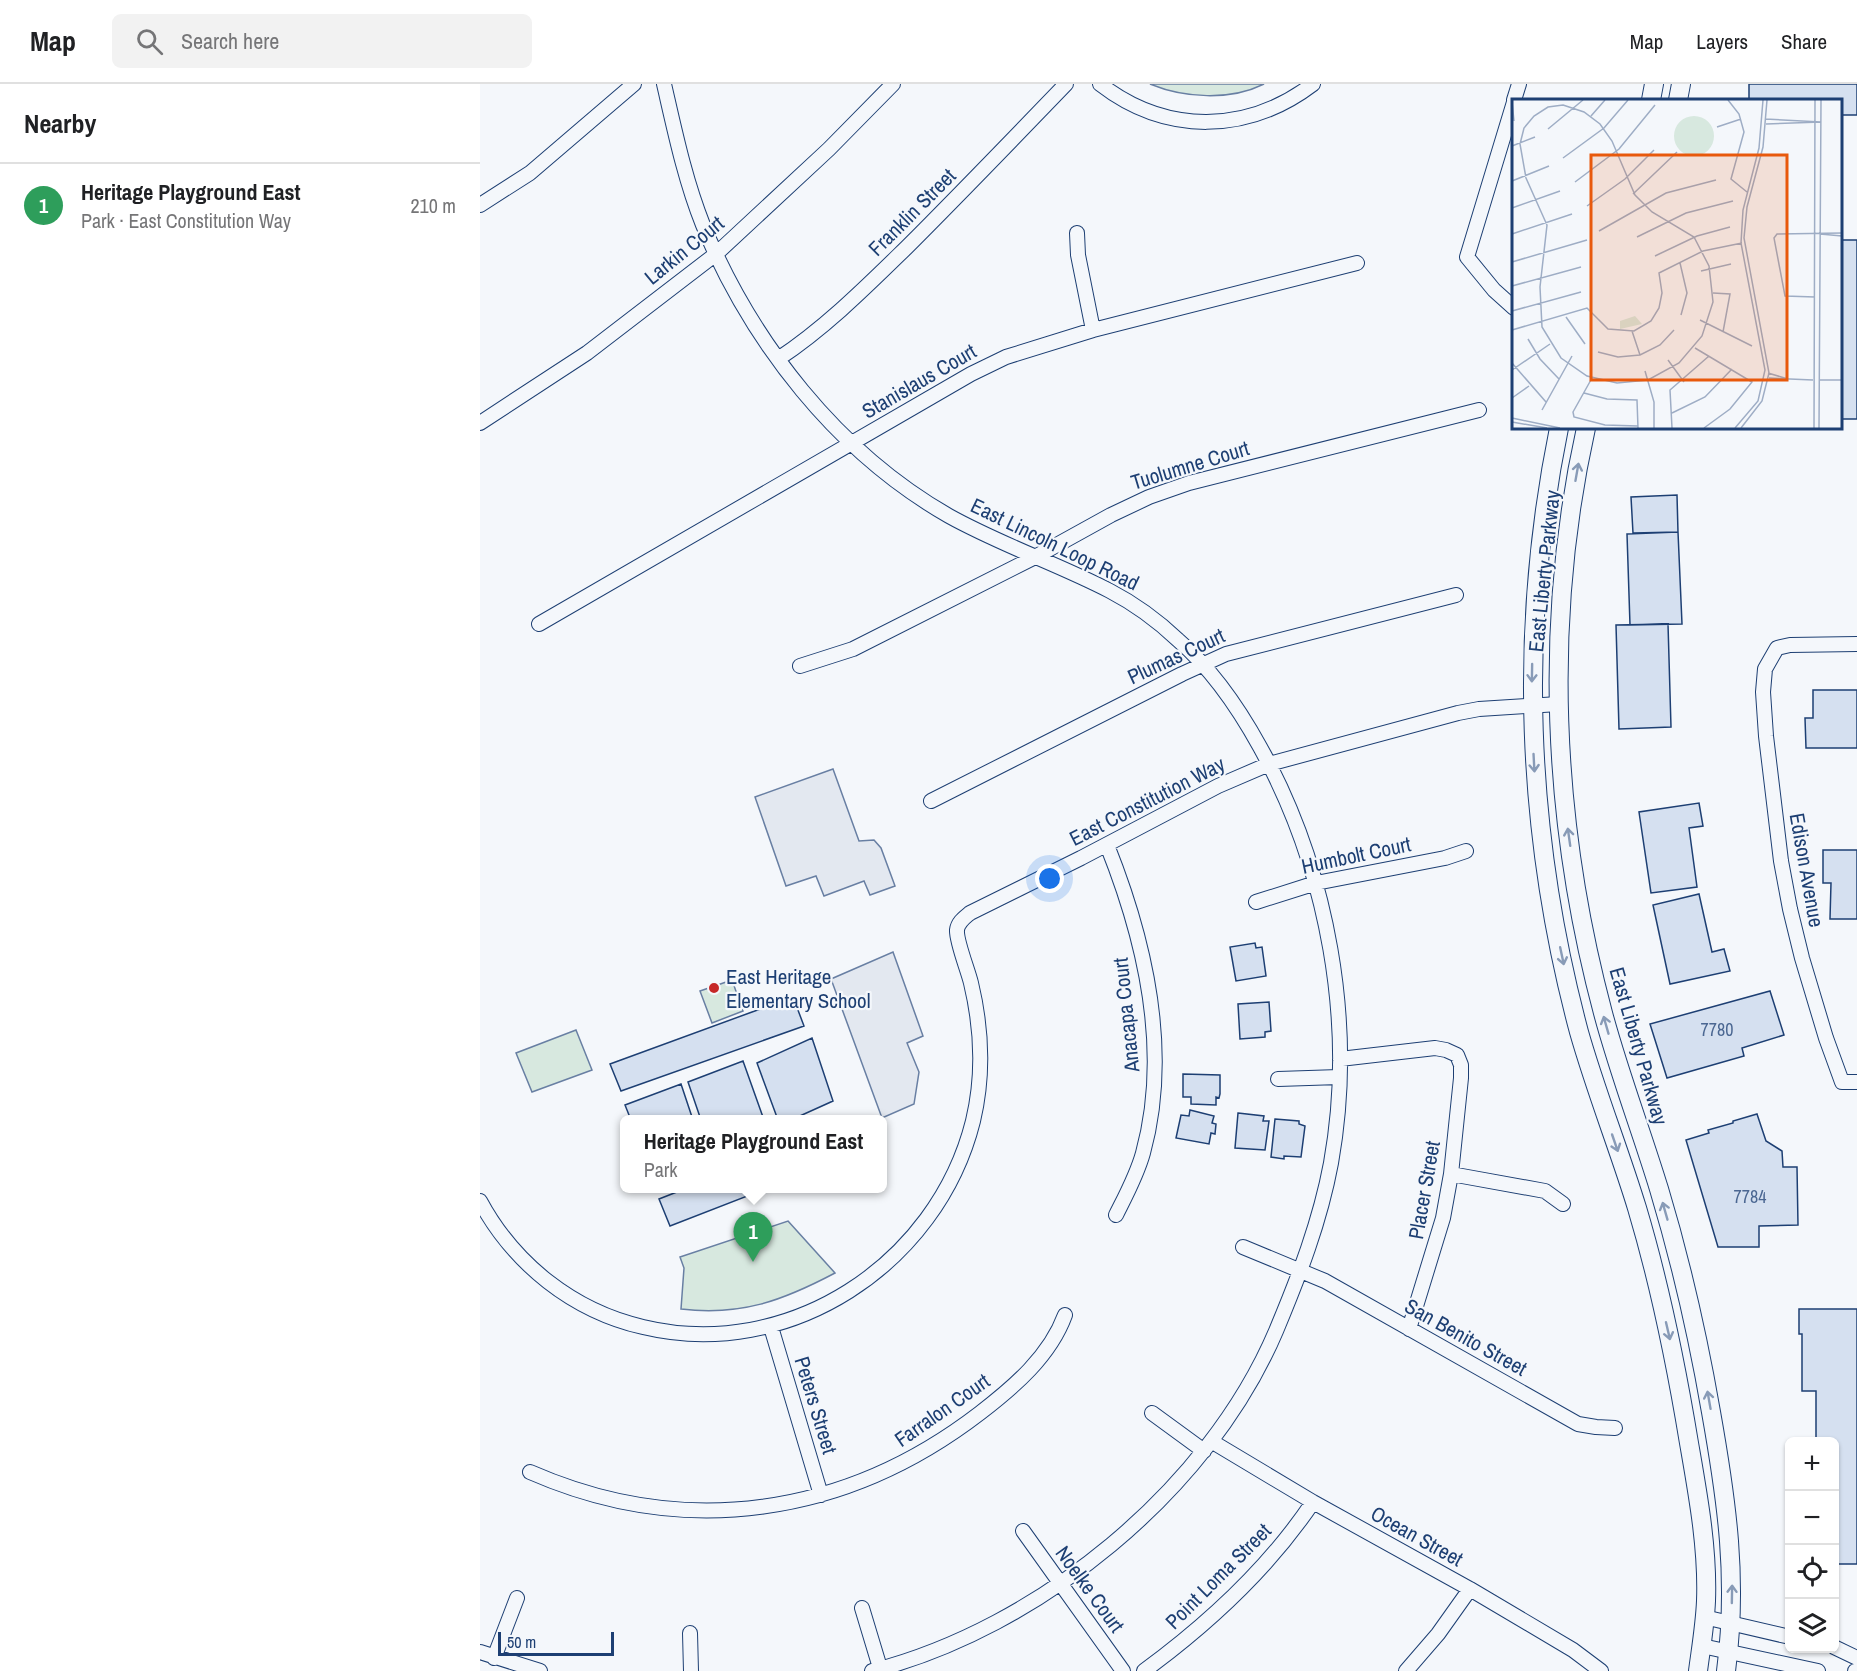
<!DOCTYPE html>
<meta charset="utf-8">
<style>
:root{--surface:#fff;--page:#f2f2f2;--text:#202124;--muted:#757577;--line:#e0e0e0;--accent:#c62828}
body{margin:0;font-family:"Archivo Narrow",sans-serif;background:var(--page);color:var(--text)}
.controls{position:absolute;right:18px;bottom:18px;display:grid;overflow:hidden;border-radius:9px;box-shadow:0 2px 4px #0004}
.controls button{width:54px;height:54px;display:grid;place-items:center;padding:0;border:0;border-bottom:2px solid var(--line);background:var(--surface);color:var(--text);font:30px sans-serif}
.scale{position:absolute;left:18px;bottom:15px;width:116px;box-sizing:border-box;padding-left:6px;border:3px solid #1d3f73;border-top:0;font-size:16px;line-height:21px;white-space:nowrap;color:#1d3f73;-webkit-text-stroke:4px #f4f7fb;paint-order:stroke}
.you{position:absolute;left:570px;top:795px;width:21px;height:21px;margin:-15px;border:4px solid #fff;border-radius:50%;background:#1a73e8;box-shadow:0 0 0 9px #1a73e833}
.badge{display:grid;place-items:center;width:39px;height:39px;border-radius:50%;background:var(--accent);color:#fff;font-size:20px;font-weight:700}
.pin{position:absolute;translate:-50% -50px;filter:drop-shadow(0 2px 3px #0008)}
.pin::after{content:'';position:absolute;top:32px;width:21px;height:18px;background:inherit;clip-path:polygon(0 0,100% 0,50% 100%)}
.popup{position:absolute;left:140px;top:1031px;width:267px;height:78px;box-sizing:border-box;display:grid;place-content:center;border-radius:9px;background:var(--surface);filter:drop-shadow(0 2px 4px #0005);font-size:20px;white-space:nowrap;color:var(--muted)}
.popup b{font-size:22px;color:var(--text)}
.popup::after{content:'';position:absolute;left:50%;top:100%;margin-left:-12px;border:12px solid transparent;border-top-color:var(--surface)}
.list{margin:0;padding:0;list-style:none}
h2{display:flex;justify-content:space-between;align-items:center;height:78px;margin:0;padding:0 24px;font-size:26px}
h2 small{font-size:20px;font-weight:400;color:var(--muted)}
.list li{display:grid;grid-template-columns:39px 1fr auto;gap:18px;align-items:center;box-sizing:border-box;height:84px;padding:0 24px;border-top:2px solid var(--line)}
.list b{display:block;font-size:22px;white-space:nowrap}
.list p{margin:0;font-size:20px;white-space:nowrap;color:var(--muted)}
.list em{font-size:20px;font-style:normal;color:var(--muted)}
.icon{flex:none;width:33px;height:33px;fill:none;stroke:currentColor;stroke-width:2;stroke-linecap:round;stroke-linejoin:round}
.map{position:relative;flex:none;width:1377px;height:1587px;overflow:hidden}
header{display:flex;align-items:center;gap:36px;box-sizing:border-box;height:84px;padding:0 30px;background:var(--surface);border-bottom:2px solid var(--line)}
header strong{font-size:28px}
nav{display:flex;gap:33px;margin-inline-start:auto;font-size:21px}
.search{width:420px;height:54px;background:var(--page);display:flex;align-items:center;gap:15px;box-sizing:border-box;padding:0 21px;border-radius:9px;color:var(--muted);font-size:22px}
main{display:flex}
aside{flex:1;background:var(--surface)}
.map>svg:first-child{display:block}
</style>
<header>
<strong>Map</strong>
<div class="search"><svg class="icon" aria-label="search" viewBox="0 0 24 24"><circle cx="10" cy="10" r="6"/><path d="M15 15l6 6"/></svg>Search here</div>
<nav><a>Map</a><a>Layers</a><a>Share</a></nav>
</header>
<main>
<aside>
<h2>Nearby<small></small></h2>
<ul class="list">
<li><span class="badge" style="background:#2e9e5b">1</span><div><b>Heritage Playground East</b><p>Park · East Constitution Way</p></div><em>210 m</em></li>
</ul>
</aside>
<div class="map">
<svg width="1377" height="1587" viewBox="0 0 1377 1587">
<rect width="100%" height="100%" fill="#f4f7fb"/>
<!-- green -->
<path fill="#d7e8df" stroke="#687fa3" stroke-width="1.5" d="M 670,0 L 784,0 C 750,17 704,14 670,0 Z
M 252,896 L 263,927 L 232,939 L 220,907 Z
M 96,946 L 112,986 L 52,1008 L 36,969 Z
M 308,1137 L 355,1189 C 302,1217 261,1232 201,1225 L 204,1184 L 200,1173 Z"/>
<!-- parking -->
<path fill="#e3e8f0" stroke="#687fa3" stroke-width="1.5" d="M 353,685 L 379,757 L 394,756 L 401,764 L 415,802 L 390,811 L 384,797 L 344,812 L 336,792 L 306,802 L 275,713 Z
M 413,868 L 443,952 L 427,959 L 439,988 L 434,1020 L 402,1034 L 351,895 Z"/>
<!-- building -->
<path fill="#d5e0f0" stroke="#1d3f73" stroke-width="1.5" d="M 1269,0 L 1377,0 L 1377,31 L 1360,31 L 1360,16 L 1269,16 Z
M 1360,156 L 1377,156 L 1377,335 L 1360,335 Z
M 1197,411 L 1198,448 L 1153,449 L 1151,413 Z
M 1198,448 L 1202,540 L 1150,541 L 1147,450 Z
M 1188,540 L 1191,643 L 1139,645 L 1136,541 Z
M 1333,606 L 1377,606 L 1377,664 L 1326,664 L 1325,634 L 1333,634 Z
M 1219,719 L 1223,742 L 1209,744 L 1217,803 L 1171,809 L 1159,728 Z
M 1343,766 L 1377,766 L 1377,835 L 1350,835 L 1351,799 L 1343,799 Z
M 1219,810 L 1232,868 L 1244,865 L 1250,887 L 1190,900 L 1173,821 Z
M 775,859 L 776,864 L 782,863 L 786,892 L 756,897 L 750,863 Z
M 1290,907 L 1304,951 L 1262,964 L 1264,972 L 1187,994 L 1170,940 Z
M 313,913 L 324,942 L 141,1007 L 130,980 Z
M 789,918 L 791,947 L 785,948 L 785,953 L 760,955 L 758,920 Z
M 332,954 L 353,1017 L 311,1036 L 298,1036 L 277,979 Z
M 263,977 L 284,1036 L 221,1036 L 208,998 Z
M 703,990 L 740,991 L 740,1010 L 739,1014 L 736,1013 L 736,1021 L 711,1020 L 711,1013 L 703,1013 Z
M 201,1000 L 213,1036 L 151,1036 L 145,1021 Z
M 710,1026 L 734,1032 L 732,1039 L 736,1040 L 735,1050 L 731,1049 L 729,1060 L 696,1054 L 701,1031 L 709,1032 Z
M 758,1029 L 784,1032 L 783,1037 L 789,1037 L 785,1066 L 755,1064 Z
M 1277,1030 L 1286,1057 L 1302,1067 L 1303,1083 L 1317,1083 L 1318,1141 L 1279,1142 L 1279,1163 L 1238,1163 L 1206,1056 L 1229,1049 L 1228,1046 L 1253,1039 L 1253,1037 Z
M 795,1035 L 819,1037 L 819,1040 L 825,1042 L 821,1073 L 804,1072 L 804,1075 L 791,1073 Z
M 207,1104 L 288,1104 L 190,1142 L 179,1115 Z
M 1319,1225 L 1377,1225 L 1377,1480 L 1354,1480 L 1354,1358 L 1336,1358 L 1336,1307 L 1322,1307 L 1322,1250 L 1319,1250 Z"/>
<g fill="none" stroke-linecap="round" stroke-linejoin="round">
<!-- minor casing -->
<g stroke="#1d3f73" stroke-width="16">
<path id="minor" d="M 184,0 C 195,48 205,96 223,141 C 272,259 357,368 469,432 C 521,461 578,480 630,507 C 655,520 678,537 698,556 C 733,586 758,623 780,663 C 848,786 876,940 851,1079 C 840,1138 819,1192 796,1247 C 728,1407 559,1544 392,1587
M 620,0 C 686,51 767,50 833,0
M 1034,16 L 1039,0
M 1034,18 L 987,173 L 1014,206 L 1034,224
M 0,121 L 50,89 L 154,0
M 597,149 L 598,171 L 613,246
M 298,275 C 345,244 386,203 426,164 C 480,110 533,55 586,0
M 0,339 L 107,269 L 236,170 L 349,65 L 413,0
M 59,540 L 491,290 L 526,273 L 613,246 L 877,179
M 1377,560 L 1310,561 L 1297,564 L 1285,585 L 1283,608 L 1286,652 L 1301,777 L 1310,825 L 1322,874 L 1346,954 L 1362,998 L 1377,998
M 320,582 L 373,565 L 555,473 L 631,431 L 669,413 L 709,399 L 999,326
M 451,717 L 702,590 L 746,570 L 976,511
M 627,761 C 665,856 691,967 663,1069 C 657,1091 646,1111 636,1131
M 776,818 L 836,799 L 965,774 L 986,767
M 860,975 L 955,964 L 966,966 L 977,971 L 981,981 L 981,994 L 971,1090 L 963,1134 L 929,1245
M 798,995 L 859,993
M 971,1090 L 1065,1107 L 1083,1120
M 0,1117 C 34,1180 93,1227 163,1243 C 308,1278 457,1181 493,1037 C 504,991 502,945 491,899 C 488,886 476,857 477,846 C 478,838 484,834 490,829 L 601,774 L 738,702 L 789,680 L 978,629 L 999,625 L 1078,620
M 763,1163 L 845,1197 L 1098,1340 L 1116,1343 L 1135,1344
M 291,1243 L 341,1411
M 672,1329 L 724,1367
M 731,1357 L 833,1418 L 990,1505 L 1093,1566 L 1121,1587
M 50,1388 C 205,1456 366,1432 500,1329 C 534,1303 570,1272 585,1231
M 543,1447 L 643,1587
M 382,1524 L 401,1587
M 1224,1533 L 1310,1553
M 210,1549 L 211,1587
M 1222,1562 L 1338,1587
M 1354,1563 L 1377,1574
M 0,1568 L 60,1587
M 14,1574 L 37,1514
M 664,1587 C 728,1540 788,1485 833,1418
M 926,1587 L 958,1550 L 990,1505
M 1375,1587 L 1377,1587"/>
</g>
<!-- tertiary casing -->
<g stroke="#1d3f73" stroke-width="20">
<path id="tertiary" d="M 1171,16 L 1174,0
M 1198,16 L 1201,0
M 1079,344 C 1038,545 1046,750 1099,948 C 1116,1008 1139,1065 1157,1124 C 1180,1201 1196,1280 1209,1359 C 1218,1411 1228,1465 1226,1517 C 1225,1541 1221,1564 1218,1587
M 1106,344 C 1063,537 1072,738 1123,929 C 1139,989 1161,1046 1179,1105 C 1201,1178 1218,1253 1231,1328 C 1247,1418 1258,1496 1246,1587"/>
</g>
<!-- minor -->
<use href="#minor" stroke="#f4f7fb" stroke-width="14"/>
<!-- tertiary -->
<use href="#tertiary" stroke="#f4f7fb" stroke-width="18"/>
</g>
<!-- one-way arrows -->
<defs><path id="oneway-shaft" d="M-6 0H5M1.5-3L5.5 0L1.5 3" fill="none" stroke-width="1.6" stroke-linecap="round" stroke-linejoin="round" transform="scale(1.5)"/></defs>
<g stroke="#889bb7">
<use href="#oneway-shaft" transform="translate(1097 388) rotate(-80)"/>
<use href="#oneway-shaft" transform="translate(1052 589) rotate(91)"/>
<use href="#oneway-shaft" transform="translate(1054 679) rotate(87)"/>
<use href="#oneway-shaft" transform="translate(1089 753) rotate(-98)"/>
<use href="#oneway-shaft" transform="translate(1082 872) rotate(78)"/>
<use href="#oneway-shaft" transform="translate(1126 941) rotate(-106)"/>
<use href="#oneway-shaft" transform="translate(1135 1059) rotate(71)"/>
<use href="#oneway-shaft" transform="translate(1185 1127) rotate(-106)"/>
<use href="#oneway-shaft" transform="translate(1188 1247) rotate(77)"/>
<use href="#oneway-shaft" transform="translate(1229 1316) rotate(-100)"/>
<use href="#oneway-shaft" transform="translate(1252 1510) rotate(-89)"/>
</g>
<!-- markers -->
<circle fill="#c62828" stroke="#f4f7fb" stroke-width="2" cx="234" cy="904" r="6"/>
<g text-anchor="middle" dominant-baseline="central" stroke-width="4.5" stroke-linejoin="round" paint-order="stroke">
<!-- number labels -->
<g font-size="18" fill="#4b6792">
<text x="1237" y="945">7780</text>
<text x="1270" y="1112">7784</text>
</g>
<!-- street labels -->
<g font-size="21" fill="#1d3f73" stroke="#f4f7fb">
<text transform="translate(432 128) rotate(-45)">Franklin Street</text>
<text transform="translate(204 166) rotate(-39)">Larkin Court</text>
<text transform="translate(439 297) rotate(-30)">Stanislaus Court</text>
<text transform="translate(710 381) rotate(-17)">Tuolumne Court</text>
<text transform="translate(575 460) rotate(26)">East Lincoln Loop Road</text>
<text transform="translate(1064 487) rotate(-84)">East Liberty Parkway</text>
<text transform="translate(696 572) rotate(-25)">Plumas Court</text>
<text transform="translate(667 717) rotate(-27)">East Constitution Way</text>
<text transform="translate(876 771) rotate(-12)">Humbolt Court</text>
<text transform="translate(1327 786) rotate(80)">Edison Avenue</text>
<text transform="translate(646 931) rotate(-96)">Anacapa Court</text>
<text transform="translate(1159 962) rotate(74)">East Liberty Parkway</text>
<text transform="translate(944 1106) rotate(-80)">Placer Street</text>
<text transform="translate(986 1253) rotate(29)">San Benito Street</text>
<text transform="translate(336 1321) rotate(73)">Peters Street</text>
<text transform="translate(462 1326) rotate(-35)">Farralon Court</text>
<text transform="translate(937 1452) rotate(29)">Ocean Street</text>
<text transform="translate(738 1492) rotate(-45)">Point Loma Street</text>
<text transform="translate(610 1505) rotate(54)">Noelke Court</text>
</g>
<!-- poi labels -->
<g font-size="21" fill="#1d3f73" stroke="#f4f7fb" text-anchor="start">
<text x="246" y="892">East Heritage<tspan x="246" dy="24">Elementary School</tspan></text>
</g>
</g>
<!-- overview -->
<g transform="translate(1032 15)">
<rect width="330" height="330" fill="#f4f7fb"/>
<path d="M162 37a20 20 0 1 1 40 0a20 20 0 1 1-40 0ZM 123,217 L 130,225 L 108,230 L 108,222 Z" fill="#d7e8df"/>
<path fill="none" stroke="#9eadc5" stroke-width="1.5" d="M 216,1 L 227,15 L 232,33 L 219,80 L 235,93M 0,3 L 2,22M 51,6 L 72,13 L 88,25 L 100,42 L 123,96 L 140,113 L 182,138 L 197,167 L 201,203 L 190,237 L 167,264 L 136,281 L 105,284 L 75,277 L 49,259 L 30,228 L 28,188 L 35,126 L 14,79 L 8,45 L 12,29 L 22,17 L 36,8 ZM 79,17 L 93,1M 253,20 L 309,23M 254,25 L 309,23M 205,28 L 229,20M 36,30 L 71,1M 0,47 L 23,38M 51,59 L 92,29 L 116,1M 0,82 L 37,67M 63,83 L 107,50 L 143,6M 121,95 L 165,53M 75,107 L 113,80 L 142,51M 0,109 L 48,92M 87,132 L 154,94 L 204,81M 0,135 L 60,115M 308,135 L 330,137M 125,138 L 174,114 L 221,102M 143,157 L 185,137 L 218,128M 0,163 L 75,141M 168,164 L 175,194 L 169,216M 189,172 L 219,165M 0,187 L 69,168M 201,194 L 218,195 L 211,233M 303,198 L 273,197 L 262,139 L 265,135 L 330,134M 0,212 L 69,193M 54,218 L 73,245M 188,221 L 240,247M 0,231 L 75,209 L 96,230 L 122,232 L 139,222 L 147,209 L 150,194 L 147,174 L 191,152 L 230,144M 120,232 L 128,256M 16,240 L 28,260 L 47,280M 183,249 L 240,283 L 218,310 L 192,329M 86,253 L 106,258 L 128,256 L 148,246 L 162,231M 156,261 L 172,283M 0,264 L 34,303M 0,271 L 38,245M 133,272 L 142,303 L 142,329M 256,274 L 276,280M 80,279 L 61,313 L 62,318 L 93,326 L 126,327M 257,279 L 301,281M 308,281 L 330,281M 72,294 L 95,300 L 125,301 L 126,329M 0,299 L 17,287M 30,311 L 60,257M 160,314 L 193,298 L 220,270M 0,319 L 48,329M 0,323 L 35,329M 160,329 L 158,291 L 197,257M 223,329 L 246,302 L 253,271 L 229,144 L 231,111 L 247,49 L 251,1M 229,329 L 250,302 L 257,274 L 232,139 L 235,108 L 251,48 L 255,1M 302,329 L 303,1M 307,329 L 309,1"/>
<path fill="#e8590c" fill-opacity="0.15" stroke="#e8590c" stroke-width="3" d="M 79,56 L 275,56 L 275,281 L 79,281 Z"/>
<rect width="330" height="330" fill="none" stroke="#1d3f73" stroke-width="3"/>
</g>
</svg>
<div class="controls">
<button>+</button>
<button>−</button>
<button><svg class="icon" aria-label="locate" viewBox="0 0 24 24"><circle cx="12" cy="12" r="6"/><path d="M12 2v4M12 18v4M2 12h4M18 12h4"/></svg></button>
<button><svg class="icon" aria-label="layers" viewBox="0 0 24 24"><path d="M12 4l9 5-9 5-9-5zM3 14l9 5 9-5"/></svg></button>
</div>
<div class="scale">50 m</div>
<div class="you"></div>
<div class="pin badge" style="left:273px;top:1178px;background:#2e9e5b">1</div>
<div class="popup"><b>Heritage Playground East</b>Park</div>
</div>
</main>
